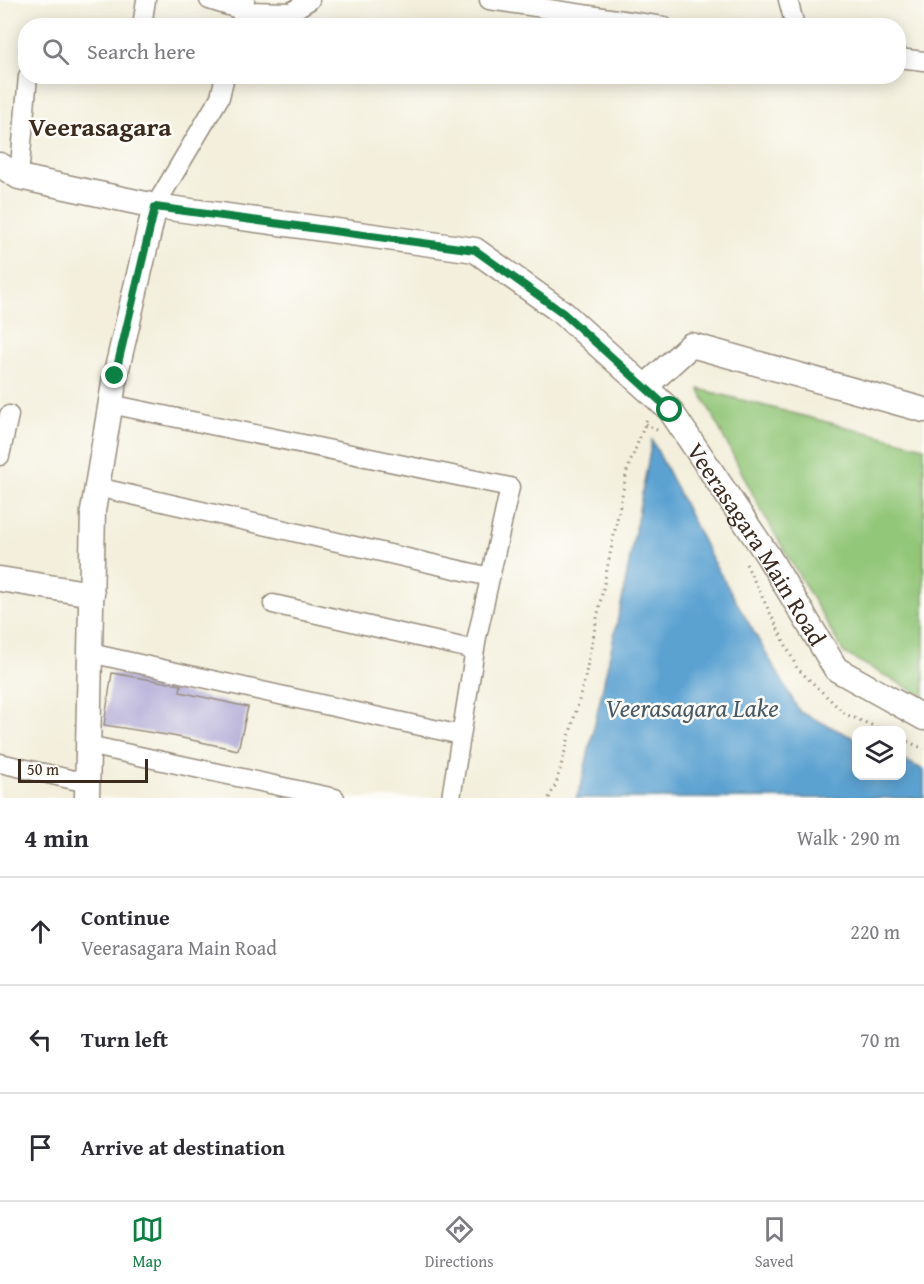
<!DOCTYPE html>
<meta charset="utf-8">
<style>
:root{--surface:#fff;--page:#f7f7f7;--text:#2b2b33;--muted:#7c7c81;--line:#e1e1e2;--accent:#0b8043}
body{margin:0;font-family:"Gentium Book Plus",serif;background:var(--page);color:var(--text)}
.controls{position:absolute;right:18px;bottom:18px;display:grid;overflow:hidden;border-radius:12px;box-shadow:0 3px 15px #0003}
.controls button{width:54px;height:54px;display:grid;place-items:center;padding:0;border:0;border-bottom:2px solid var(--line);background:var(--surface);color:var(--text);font:30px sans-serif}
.scale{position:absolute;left:18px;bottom:15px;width:130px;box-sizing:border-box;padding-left:6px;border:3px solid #3b2a1e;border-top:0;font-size:16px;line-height:21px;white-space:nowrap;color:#3b2a1e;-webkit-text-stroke:4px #fdfcf7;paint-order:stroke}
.stop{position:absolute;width:18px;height:18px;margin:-14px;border:4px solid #0b8043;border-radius:50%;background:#fff}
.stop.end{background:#0b8043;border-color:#fff;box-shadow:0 2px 6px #0008}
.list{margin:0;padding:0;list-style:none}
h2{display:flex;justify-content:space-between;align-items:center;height:78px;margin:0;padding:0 24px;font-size:26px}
h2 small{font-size:20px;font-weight:400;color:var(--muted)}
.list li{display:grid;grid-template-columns:39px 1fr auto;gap:18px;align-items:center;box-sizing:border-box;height:108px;padding:0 24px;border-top:2px solid var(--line)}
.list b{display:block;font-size:22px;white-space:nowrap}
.list p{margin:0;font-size:20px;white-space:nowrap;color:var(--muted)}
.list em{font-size:20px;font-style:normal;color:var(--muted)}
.icon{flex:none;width:33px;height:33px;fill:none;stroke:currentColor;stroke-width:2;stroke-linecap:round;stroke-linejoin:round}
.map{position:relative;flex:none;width:924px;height:798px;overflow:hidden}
.search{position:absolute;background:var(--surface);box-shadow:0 3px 15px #0003;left:18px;right:18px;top:18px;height:66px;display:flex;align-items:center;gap:15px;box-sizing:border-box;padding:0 21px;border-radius:24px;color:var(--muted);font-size:22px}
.sheet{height:402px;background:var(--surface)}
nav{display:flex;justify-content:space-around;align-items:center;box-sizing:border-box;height:84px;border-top:2px solid var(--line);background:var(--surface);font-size:16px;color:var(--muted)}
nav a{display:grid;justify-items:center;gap:3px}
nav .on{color:var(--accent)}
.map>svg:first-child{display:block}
</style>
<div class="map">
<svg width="924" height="798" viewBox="0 0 924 798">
<rect width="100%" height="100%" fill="#fdfcf7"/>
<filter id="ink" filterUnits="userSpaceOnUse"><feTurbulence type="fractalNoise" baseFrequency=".0167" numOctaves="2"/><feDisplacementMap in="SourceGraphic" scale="12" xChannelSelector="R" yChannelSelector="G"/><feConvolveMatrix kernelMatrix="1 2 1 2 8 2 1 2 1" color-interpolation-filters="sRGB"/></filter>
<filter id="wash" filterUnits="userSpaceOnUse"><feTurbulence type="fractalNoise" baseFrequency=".008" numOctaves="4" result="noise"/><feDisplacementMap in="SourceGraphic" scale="24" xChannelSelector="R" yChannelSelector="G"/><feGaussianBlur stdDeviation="1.35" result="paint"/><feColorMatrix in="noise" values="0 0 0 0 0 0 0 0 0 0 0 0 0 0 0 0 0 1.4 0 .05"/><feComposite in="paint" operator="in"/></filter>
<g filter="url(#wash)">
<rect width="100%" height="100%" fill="#f3efdc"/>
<!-- green -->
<path fill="#92c678" stroke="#66784b" stroke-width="1.5" d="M 699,389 L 924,447 L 924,697 L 844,653 L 761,510 Z"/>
<!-- water -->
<path fill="#5ba2d1" stroke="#4b6678" stroke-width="1.5" d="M 652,440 L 713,561 L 800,712 L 856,739 L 856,776 L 902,776 L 902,759 L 924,770 L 924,798 L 576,798 L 581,786 L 623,595 Z"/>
<g id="blocks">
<!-- building -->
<path fill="#a8a1d3" d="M 112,673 L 181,685 L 180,692 L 248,707 L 238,750 L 173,736 L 104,725 Z"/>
</g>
</g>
<g filter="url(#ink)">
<use href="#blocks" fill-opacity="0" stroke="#978c7d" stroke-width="1.5"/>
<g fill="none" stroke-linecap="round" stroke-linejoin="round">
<!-- street casing -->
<g stroke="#978c7d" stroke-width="21">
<path id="street" d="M 209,0 L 244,11 L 240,26
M 245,0 L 244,11 L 291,12 L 310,0
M 489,0 L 663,26
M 788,0 L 795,26
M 142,26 L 146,0
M 898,58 L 924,61
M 19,177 L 28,76
M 155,206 L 220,97 L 225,76
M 110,404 L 510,487 L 477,637 L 451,798
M 0,456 L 9,415
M 97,487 L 490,577
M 273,604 L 475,650
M 90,653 L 461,735
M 88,745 L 335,798
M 0,763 L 87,783"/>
</g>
<!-- secondary casing -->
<g stroke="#978c7d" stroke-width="27">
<g id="secondary">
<path id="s1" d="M 0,165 L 19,177 L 155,206 L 475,250 L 563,313 L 670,410 L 768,556 L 836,669 L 924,718"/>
<path d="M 645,387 L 691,345 L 924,410"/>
<path d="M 0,579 L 92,594"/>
<path d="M 87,798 L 93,511 L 115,377 L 155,206"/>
</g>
</g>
<!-- path -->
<path stroke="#978c7d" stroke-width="3" stroke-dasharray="1.5 4.5" stroke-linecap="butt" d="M 645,424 L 659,431
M 746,564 L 797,668 L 845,714 L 883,730
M 902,739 L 924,749
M 549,798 L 556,784 L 584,682 L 627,471 L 648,416"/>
<!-- street -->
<use href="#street" stroke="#fff" stroke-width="18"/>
<!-- secondary -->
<use href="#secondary" stroke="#fff" stroke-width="24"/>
</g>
</g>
<g fill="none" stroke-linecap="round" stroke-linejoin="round" filter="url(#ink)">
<!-- route -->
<path stroke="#0b8043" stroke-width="8" d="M 115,376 L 155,207 L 475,250 L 563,313 L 670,410"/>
</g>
<g text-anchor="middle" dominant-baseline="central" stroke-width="5" stroke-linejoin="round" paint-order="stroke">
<!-- street labels -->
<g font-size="24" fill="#3b2a1e" stroke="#fdfcf7">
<text stroke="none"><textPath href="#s1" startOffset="897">Veerasagara Main Road</textPath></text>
</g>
<!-- neighbourhood labels -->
<g font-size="26" font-weight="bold" fill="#3b2a1e" stroke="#fdfcf7">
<text x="100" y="126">Veerasagara</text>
</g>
<!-- water labels -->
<g font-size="26" font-style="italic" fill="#485a66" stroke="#fdfcf7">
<text x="692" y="707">Veerasagara Lake</text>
</g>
</g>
</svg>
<div class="controls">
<button><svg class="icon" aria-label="layers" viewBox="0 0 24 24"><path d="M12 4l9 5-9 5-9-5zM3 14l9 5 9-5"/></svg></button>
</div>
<div class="scale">50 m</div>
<div class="stop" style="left:670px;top:410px"></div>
<div class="stop end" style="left:115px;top:376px"></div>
<div class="search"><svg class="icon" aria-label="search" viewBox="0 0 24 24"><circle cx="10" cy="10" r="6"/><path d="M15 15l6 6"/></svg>Search here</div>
</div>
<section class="sheet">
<h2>4 min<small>Walk · 290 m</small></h2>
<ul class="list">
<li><svg class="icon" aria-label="ahead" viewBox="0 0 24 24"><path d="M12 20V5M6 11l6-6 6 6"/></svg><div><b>Continue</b><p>Veerasagara Main Road</p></div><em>220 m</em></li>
<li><svg class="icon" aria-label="left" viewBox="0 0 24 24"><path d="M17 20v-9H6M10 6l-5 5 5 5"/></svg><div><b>Turn left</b></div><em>70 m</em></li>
<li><svg class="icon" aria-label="arrive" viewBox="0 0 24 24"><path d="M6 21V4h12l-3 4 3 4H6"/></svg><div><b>Arrive at destination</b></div></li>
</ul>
</section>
<nav>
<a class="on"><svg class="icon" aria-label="map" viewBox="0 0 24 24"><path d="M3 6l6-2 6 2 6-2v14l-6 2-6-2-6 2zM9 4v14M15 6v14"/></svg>Map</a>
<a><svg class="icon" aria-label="directions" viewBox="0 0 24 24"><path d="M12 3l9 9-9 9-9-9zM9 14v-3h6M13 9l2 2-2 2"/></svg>Directions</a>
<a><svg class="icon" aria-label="saved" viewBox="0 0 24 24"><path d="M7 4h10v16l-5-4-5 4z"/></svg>Saved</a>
</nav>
